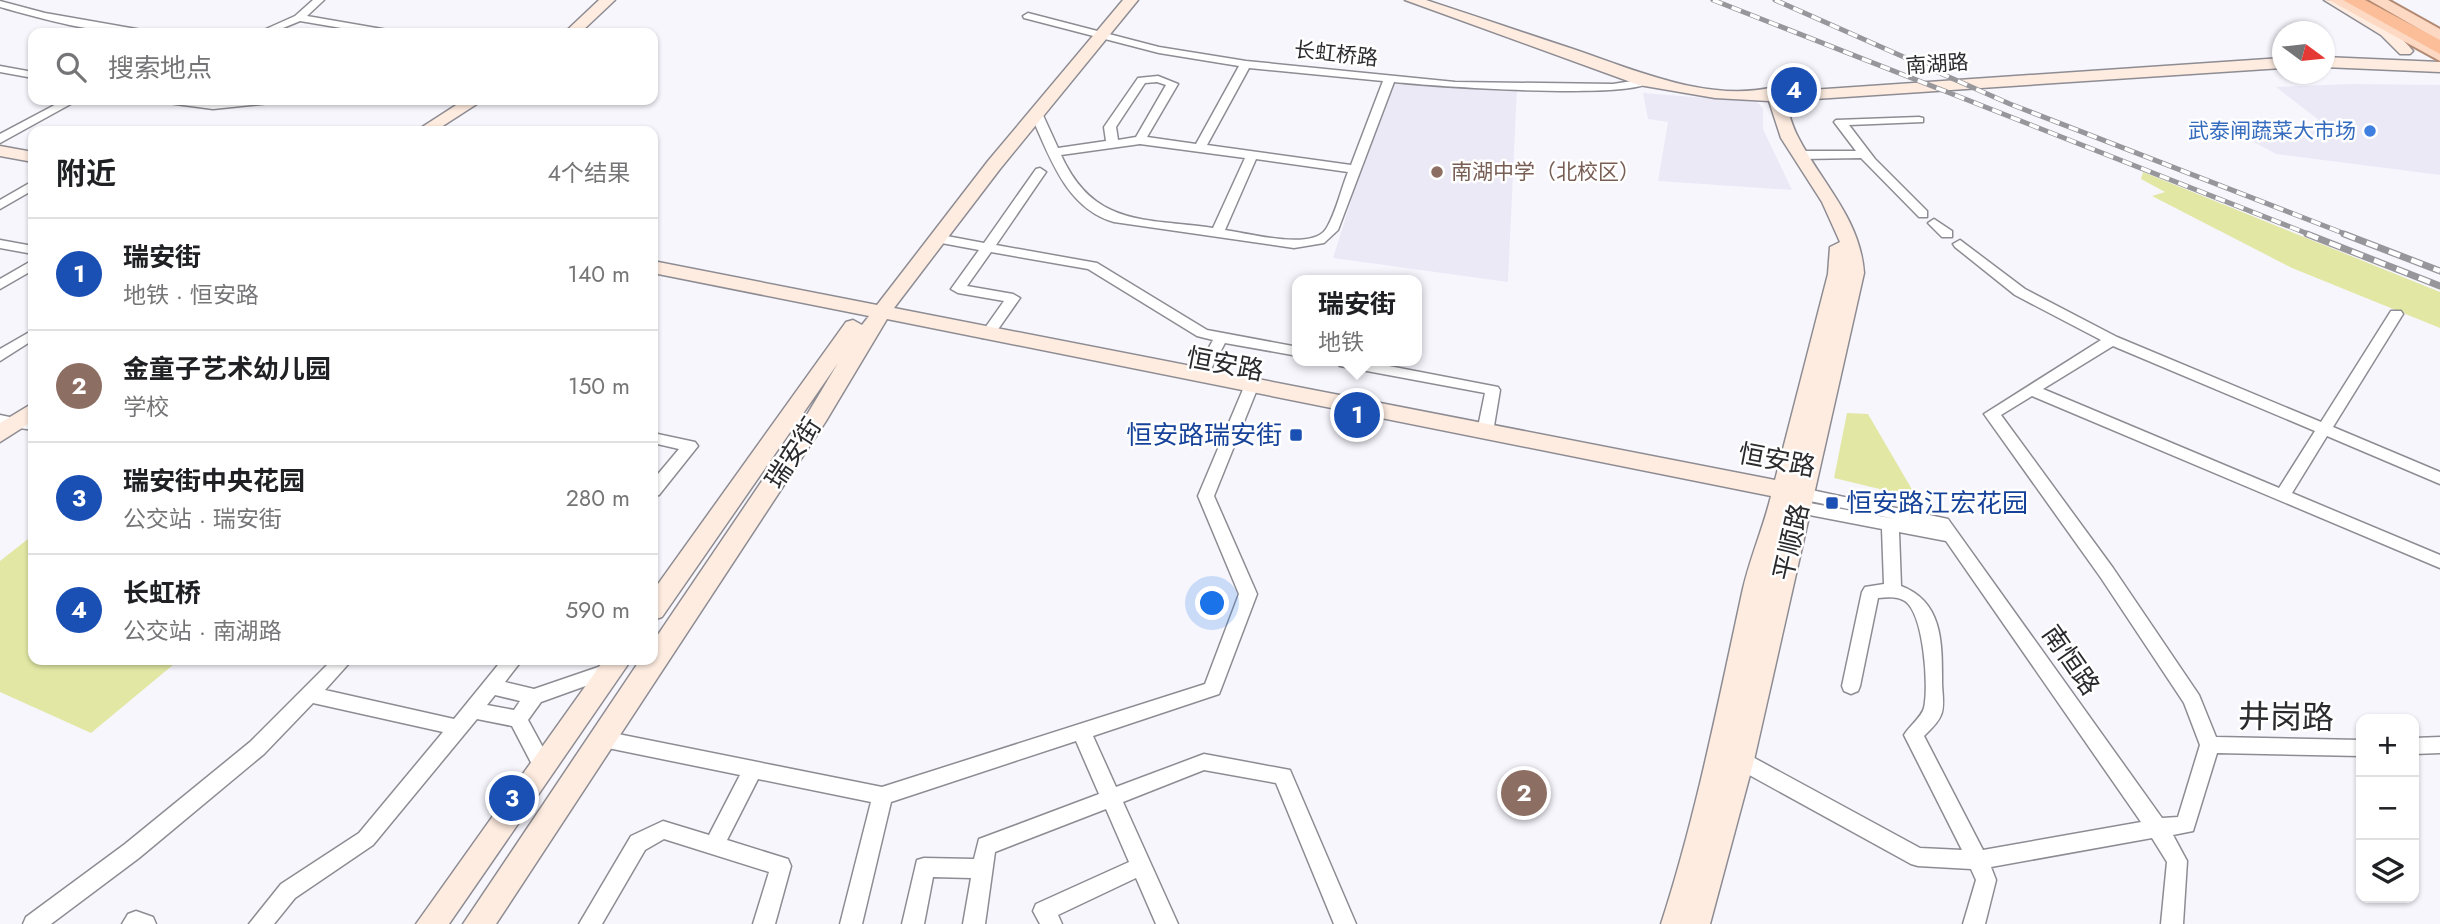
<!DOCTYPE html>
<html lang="zh">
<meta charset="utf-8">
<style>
:root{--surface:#fff;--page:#f2f2f2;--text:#202124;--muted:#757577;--line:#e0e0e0;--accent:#111827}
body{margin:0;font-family:Jost,"Noto Sans SC",sans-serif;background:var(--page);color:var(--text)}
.controls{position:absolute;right:21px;bottom:21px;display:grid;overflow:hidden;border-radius:14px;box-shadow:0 2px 5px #0004}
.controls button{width:63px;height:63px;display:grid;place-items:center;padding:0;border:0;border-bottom:2px solid var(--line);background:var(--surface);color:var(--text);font:35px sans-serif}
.compass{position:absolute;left:2272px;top:21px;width:63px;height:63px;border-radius:50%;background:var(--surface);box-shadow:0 2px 5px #0004;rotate:105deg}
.you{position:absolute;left:1213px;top:604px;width:24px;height:24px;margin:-18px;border:5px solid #fff;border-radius:50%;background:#1a73e8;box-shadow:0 0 0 10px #1a73e833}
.badge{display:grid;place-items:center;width:46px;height:46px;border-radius:50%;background:var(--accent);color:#fff;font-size:23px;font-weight:700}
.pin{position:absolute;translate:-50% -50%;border:4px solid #fff;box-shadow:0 2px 7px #0006}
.popup{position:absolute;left:1292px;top:275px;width:130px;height:91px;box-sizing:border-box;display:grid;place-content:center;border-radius:14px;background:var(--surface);filter:drop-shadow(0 2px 5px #0005);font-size:23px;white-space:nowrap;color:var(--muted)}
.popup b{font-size:26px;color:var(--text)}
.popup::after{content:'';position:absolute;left:50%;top:100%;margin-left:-14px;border:14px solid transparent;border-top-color:var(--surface)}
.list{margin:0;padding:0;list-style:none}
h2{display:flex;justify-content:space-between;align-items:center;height:91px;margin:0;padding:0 28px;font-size:30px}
h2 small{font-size:23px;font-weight:400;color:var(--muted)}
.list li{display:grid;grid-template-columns:46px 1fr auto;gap:21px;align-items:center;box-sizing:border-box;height:112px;padding:0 28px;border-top:2px solid var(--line)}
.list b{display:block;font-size:26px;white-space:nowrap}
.list p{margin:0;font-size:23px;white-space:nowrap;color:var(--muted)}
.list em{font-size:23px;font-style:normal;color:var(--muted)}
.icon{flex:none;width:38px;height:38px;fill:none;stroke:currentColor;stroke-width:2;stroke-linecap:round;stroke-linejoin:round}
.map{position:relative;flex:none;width:2440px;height:924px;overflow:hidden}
.search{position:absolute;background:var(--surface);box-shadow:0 2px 5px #0004;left:28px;top:28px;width:630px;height:77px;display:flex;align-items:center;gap:18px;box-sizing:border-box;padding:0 24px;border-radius:14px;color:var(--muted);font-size:26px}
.panel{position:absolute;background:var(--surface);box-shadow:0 2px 5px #0004;left:28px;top:126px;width:630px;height:539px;border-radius:14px}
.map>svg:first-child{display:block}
</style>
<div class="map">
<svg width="2440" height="924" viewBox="0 0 2440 924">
<rect width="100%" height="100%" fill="#f7f6fd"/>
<!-- built -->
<path fill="#ece9f7" d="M 1390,78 L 1517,87 L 1508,282 L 1333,258 Z
M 2352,84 L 2440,85 L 2440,175 L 2276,154 L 2250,140 L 2274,139 L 2324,124 L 2276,87 Z
M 1643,93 L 1757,102 L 1763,108 L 1763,129 L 1792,190 L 1658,181 L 1668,122 L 1648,119 Z"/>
<!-- green -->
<path fill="#e2e8a4" d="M 2143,172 L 2440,292 L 2440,328 L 2292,268 L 2152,196 L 2165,192 L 2141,179 Z
M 1847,413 L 1868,414 L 1917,498 L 1834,478 Z
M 33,535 L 33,660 L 179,660 L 91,733 L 0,692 L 0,561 Z"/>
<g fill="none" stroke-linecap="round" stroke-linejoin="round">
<!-- street casing -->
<g stroke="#8e8c93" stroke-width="3">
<path id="street" d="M 313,0 L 324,0 L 307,16 L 388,30 L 393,33 L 371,33 L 300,21 L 271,33 L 257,33 L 295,16 Z
M 0,1 L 45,13 L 142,30 L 147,33 C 99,35 47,20 0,7 Z
M 1028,13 L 1159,47 L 1246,61 L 1455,82 L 1613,84 L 1645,79 L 1651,82 C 1625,100 1434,86 1394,82 L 1338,230 L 1324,243 L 1294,248 L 1114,222 C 1065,208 1049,154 1030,113 L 1032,111 L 1042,113 L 1058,148 L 1106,141 L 1104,127 L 1138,78 L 1158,76 L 1178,84 L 1147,137 L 1196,144 L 1239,66 L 1159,53 L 1024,18 L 1023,16 ZM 1249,68 L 1383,81 L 1351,165 L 1207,145 ZM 1157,82 L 1166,85 L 1136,137 L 1118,140 L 1116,127 L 1145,83 ZM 1140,144 L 1245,158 L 1213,228 C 1144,218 1094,227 1061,155 ZM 1256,159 L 1348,172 C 1341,189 1336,213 1326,229 C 1312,251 1247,233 1225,230 Z
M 0,66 L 33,72 L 33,78 L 0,72 Z
M 64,100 L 78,100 L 0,143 L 0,134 Z
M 162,100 L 213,103 L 276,100 L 270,103 L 213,109 L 168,103 Z
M 1919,117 L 1923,118 L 1923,122 L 1849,125 L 1875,159 L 1927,211 L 1927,217 L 1919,217 L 1861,158 L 1801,159 L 1795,155 L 1801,151 L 1856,151 L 1834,122 L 1836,120 Z
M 1040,168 L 1046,172 L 996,245 L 1097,263 L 1207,330 L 1298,347 L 1298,356 L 1225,343 L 1205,380 L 1195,380 L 1193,377 L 1213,340 L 1197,336 L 1088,269 L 991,252 L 967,286 L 1013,294 L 1020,298 L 992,338 L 982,338 L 980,335 L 1004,301 L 958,293 L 951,289 L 979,250 L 936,242 L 930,238 L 936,234 L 984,243 L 1036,169 Z
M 33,181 L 33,190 L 0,209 L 0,200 Z
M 1934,219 L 1952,231 L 1952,237 L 1942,237 L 1928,223 Z
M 0,240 L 33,246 L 33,254 L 0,248 Z
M 1960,240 L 2025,289 L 2117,337 L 2321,422 L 2391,311 L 2401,311 L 2403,314 L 2333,427 L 2440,472 L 2440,484 L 2327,436 L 2292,493 L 2440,555 L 2440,568 L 2032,396 L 2001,415 L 2113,568 L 2199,695 L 2216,737 L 2361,740 L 2361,756 L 2217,753 L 2193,831 L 2173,835 L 2187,861 L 2183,924 L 2161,924 L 2167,862 L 2152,838 L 1991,867 L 1996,880 L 1985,924 L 1963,924 L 1976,880 L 1971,869 L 1918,866 L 1911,864 L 1733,766 L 1730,760 L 1733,754 L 1740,752 L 1747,754 L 1920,848 L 1962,850 L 1904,735 C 1909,726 1921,718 1924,708 C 1929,687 1924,614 1905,601 C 1897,596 1888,597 1878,598 L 1860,686 L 1858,691 L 1851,694 L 1844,691 L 1842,686 L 1862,592 L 1865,587 L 1884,584 L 1882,529 L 1799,513 L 1793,511 L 1791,507 L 1793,503 L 1799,501 L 1895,519 L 1796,498 L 1794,494 L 1796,490 L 1802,488 L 1948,519 L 2162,818 L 2178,817 L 2200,745 L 2184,703 L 2101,578 L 1984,414 L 2101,340 L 2015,295 L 1955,247 L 1953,244 ZM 2113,346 L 2315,431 L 2279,488 L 2043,389 ZM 1899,532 L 1946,541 L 2141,822 L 1983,850 L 1924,736 C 1930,730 1938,723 1941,715 C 1945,706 1942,692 1942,682 C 1942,643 1943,602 1901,586 Z
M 33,260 L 33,270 L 0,289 L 0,279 Z
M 33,330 L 33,340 L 0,361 L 0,349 Z
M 1333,361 L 1363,361 L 1498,387 L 1500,390 L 1493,432 L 1485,437 L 1477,432 L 1485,393 L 1340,366 Z
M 1251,382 L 1258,387 L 1214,496 L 1257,594 L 1221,689 L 1219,694 L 1093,736 L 1116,787 L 1204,754 L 1290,770 L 1356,924 L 1334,924 L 1276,783 L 1204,770 L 1123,802 L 1178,924 L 1156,924 L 1136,878 L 1058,915 L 1062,924 L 1040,924 L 1033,911 L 1036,904 L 1129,862 L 1106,809 L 995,852 L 985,924 L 963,924 L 971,878 L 933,877 L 924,924 L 902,924 L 917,860 L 924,858 L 974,859 L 979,839 L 1099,794 L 1076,741 L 891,802 L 862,924 L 840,924 L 871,802 L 758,779 L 727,840 L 788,859 L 791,866 L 775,924 L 753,924 L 769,872 L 664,839 L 645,850 L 602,924 L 579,924 L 631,836 L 663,821 L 709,835 L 740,775 L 603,747 L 596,745 L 593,739 L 596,733 L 603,731 L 882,787 L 1205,684 L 1239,594 L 1198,496 L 1244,387 Z
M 0,415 L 33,422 L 33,430 L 0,425 Z
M 653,433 L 695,442 L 698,446 L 659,495 L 653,497 L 653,480 L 679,449 L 653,443 Z
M 332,660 L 352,660 L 325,690 L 454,719 L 502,660 L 522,660 L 505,682 L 534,689 L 610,663 L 616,665 L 619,670 L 616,675 L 541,702 L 528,720 L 553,766 L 550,772 L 543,774 L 536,772 L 512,726 L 477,719 L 373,845 L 295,898 L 274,924 L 249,924 L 281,884 L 359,833 L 443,732 L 313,703 L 264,754 L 139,858 L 51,924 L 23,924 L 26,917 L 125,844 L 250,742 ZM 495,695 L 520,701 L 514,710 L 487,705 Z
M 2440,737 L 2440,753 L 2414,754 L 2414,738 Z
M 136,911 L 153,917 L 156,924 L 122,924 L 128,914 Z"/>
</g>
<!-- secondary casing -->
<g stroke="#8e8c93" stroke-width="3">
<path id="secondary" d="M 599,0 L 615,0 L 580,33 L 564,33 Z
M 1123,0 L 1138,0 L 1000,169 L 894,308 L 1775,480 L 1828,274 L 1830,247 L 1840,242 L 1822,202 L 1781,138 L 1769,101 L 1715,98 L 1639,85 L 1405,0 L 1426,0 C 1475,16 1524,33 1573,49 C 1635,70 1709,103 1774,87 L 1782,92 L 2282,58 L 2282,68 L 1785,101 C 1789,113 1792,126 1798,137 C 1822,184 1860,218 1864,273 L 1754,760 L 1710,924 L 1661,924 C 1696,816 1718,704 1742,593 C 1749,560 1763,529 1771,496 L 887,319 L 826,421 L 496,924 L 463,924 L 640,660 L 653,660 L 653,642 L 808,413 L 838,363 L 662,617 L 653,620 L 653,591 L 846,322 L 853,320 L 862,325 L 869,316 L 653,273 L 653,261 L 877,305 L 988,161 Z
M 2324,0 C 2356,0 2393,26 2413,51 L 2410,54 L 2400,54 L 2381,35 Z
M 2324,57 L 2440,62 L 2440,72 L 2324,67 Z
M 464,100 L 483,100 L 435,131 L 416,131 Z
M 0,146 L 33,152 L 33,162 L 0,156 Z
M 33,403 L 33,421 L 0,442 L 0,423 Z
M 604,660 L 631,660 L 449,924 L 416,924 Z"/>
</g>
<!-- primary casing -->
<g stroke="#b38a73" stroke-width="4">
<path id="primary" d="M 2329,0 L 2349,0 L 2440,49 L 2440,61 Z
M 2369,0 L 2388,0 L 2440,29 L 2440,41 Z"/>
</g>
<!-- highway casing -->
<g stroke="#b38a73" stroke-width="4">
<path id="highway" d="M 2343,0 L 2365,0 L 2440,40 L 2440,54 Z"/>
</g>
<!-- street -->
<use href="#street" fill="#fff" fill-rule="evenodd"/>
<!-- secondary -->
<use href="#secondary" fill="#feece0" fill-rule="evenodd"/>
<!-- primary -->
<use href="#primary" fill="#fdd8c2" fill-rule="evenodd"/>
<!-- highway -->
<use href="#highway" fill="#fcbe99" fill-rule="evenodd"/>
<!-- rail-far1 casing -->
<g stroke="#97969b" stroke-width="5">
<path id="rail-far1" d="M 1713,0 L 2311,235
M 1775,0 L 2010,104 L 2348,235"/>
</g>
<!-- rail casing -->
<g stroke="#97969b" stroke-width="7">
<path id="rail" d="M 2307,234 L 2440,286
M 2344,234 L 2440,271"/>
</g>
<!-- rail-far1 -->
<use href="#rail-far1" stroke="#fff" stroke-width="3.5" stroke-dasharray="10" stroke-linecap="butt"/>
<!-- rail -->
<use href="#rail" stroke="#fff" stroke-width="4.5" stroke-dasharray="12" stroke-linecap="butt"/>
</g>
<!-- markers -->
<circle fill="#3f7fe0" stroke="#fff" stroke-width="2.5" cx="2370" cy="131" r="7"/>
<circle fill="#8d6e63" stroke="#fff" stroke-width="2.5" cx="1437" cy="172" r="7"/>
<g fill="#1a4fb4" stroke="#fff" stroke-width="2.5">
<rect x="1289" y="428" width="14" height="14" rx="3.5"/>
<rect x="1825" y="496" width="14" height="14" rx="3.5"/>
</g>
<g text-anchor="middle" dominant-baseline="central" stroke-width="5" stroke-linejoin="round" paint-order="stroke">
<!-- far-street labels -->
<g font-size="21" fill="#2b2a2d" stroke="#fff">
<text transform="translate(1336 54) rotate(6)">长虹桥路</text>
<text transform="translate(1937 64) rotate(-4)">南湖路</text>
</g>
<!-- far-shop labels -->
<g font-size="21" fill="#366cbe" stroke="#fff" text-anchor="end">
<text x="2356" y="131">武泰闸蔬菜大市场</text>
</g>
<!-- far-education labels -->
<g font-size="21" fill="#785e54" stroke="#fff" text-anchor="start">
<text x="1451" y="172">南湖中学（北校区）</text>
</g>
<!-- street labels -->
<g font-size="26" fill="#2b2a2d" stroke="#fff">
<text transform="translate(1225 364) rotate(11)">恒安路</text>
<text transform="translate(793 453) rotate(-57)">瑞安街</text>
<text transform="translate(1777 460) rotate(11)">恒安路</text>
<text transform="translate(1791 542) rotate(-77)">平顺路</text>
<text transform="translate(2071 660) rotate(55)">南恒路</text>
</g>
<!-- transit labels -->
<g font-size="26" fill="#164399" stroke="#fff" text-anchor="end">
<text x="1282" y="435">恒安路瑞安街</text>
<text x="1846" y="503" text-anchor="start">恒安路江宏花园</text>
</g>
<!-- near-street labels -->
<g font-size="32" fill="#2b2a2d" stroke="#fff">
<text transform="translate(2286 717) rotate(1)">井岗路</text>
</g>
</g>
</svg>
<div class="controls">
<button>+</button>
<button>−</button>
<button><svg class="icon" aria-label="layers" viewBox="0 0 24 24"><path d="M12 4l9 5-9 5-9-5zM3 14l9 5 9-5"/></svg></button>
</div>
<svg class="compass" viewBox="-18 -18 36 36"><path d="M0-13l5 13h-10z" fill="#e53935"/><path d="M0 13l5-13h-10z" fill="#757577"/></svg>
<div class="you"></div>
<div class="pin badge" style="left:1357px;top:415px;background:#1a4fb4">1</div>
<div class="popup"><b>瑞安街</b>地铁</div>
<div class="pin badge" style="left:1524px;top:793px;background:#8d6e63">2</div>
<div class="pin badge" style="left:512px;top:798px;background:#1a4fb4">3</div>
<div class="pin badge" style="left:1794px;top:90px;background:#1a4fb4">4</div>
<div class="search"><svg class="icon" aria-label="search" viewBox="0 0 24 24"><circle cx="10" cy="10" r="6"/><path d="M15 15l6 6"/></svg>搜索地点</div>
<section class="panel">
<h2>附近<small>4个结果</small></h2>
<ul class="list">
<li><span class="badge" style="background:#1a4fb4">1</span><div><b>瑞安街</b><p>地铁 · 恒安路</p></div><em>140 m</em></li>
<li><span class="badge" style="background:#8d6e63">2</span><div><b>金童子艺术幼儿园</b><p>学校</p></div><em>150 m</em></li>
<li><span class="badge" style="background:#1a4fb4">3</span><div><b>瑞安街中央花园</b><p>公交站 · 瑞安街</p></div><em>280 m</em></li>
<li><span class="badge" style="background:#1a4fb4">4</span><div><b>长虹桥</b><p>公交站 · 南湖路</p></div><em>590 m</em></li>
</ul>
</section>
</div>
